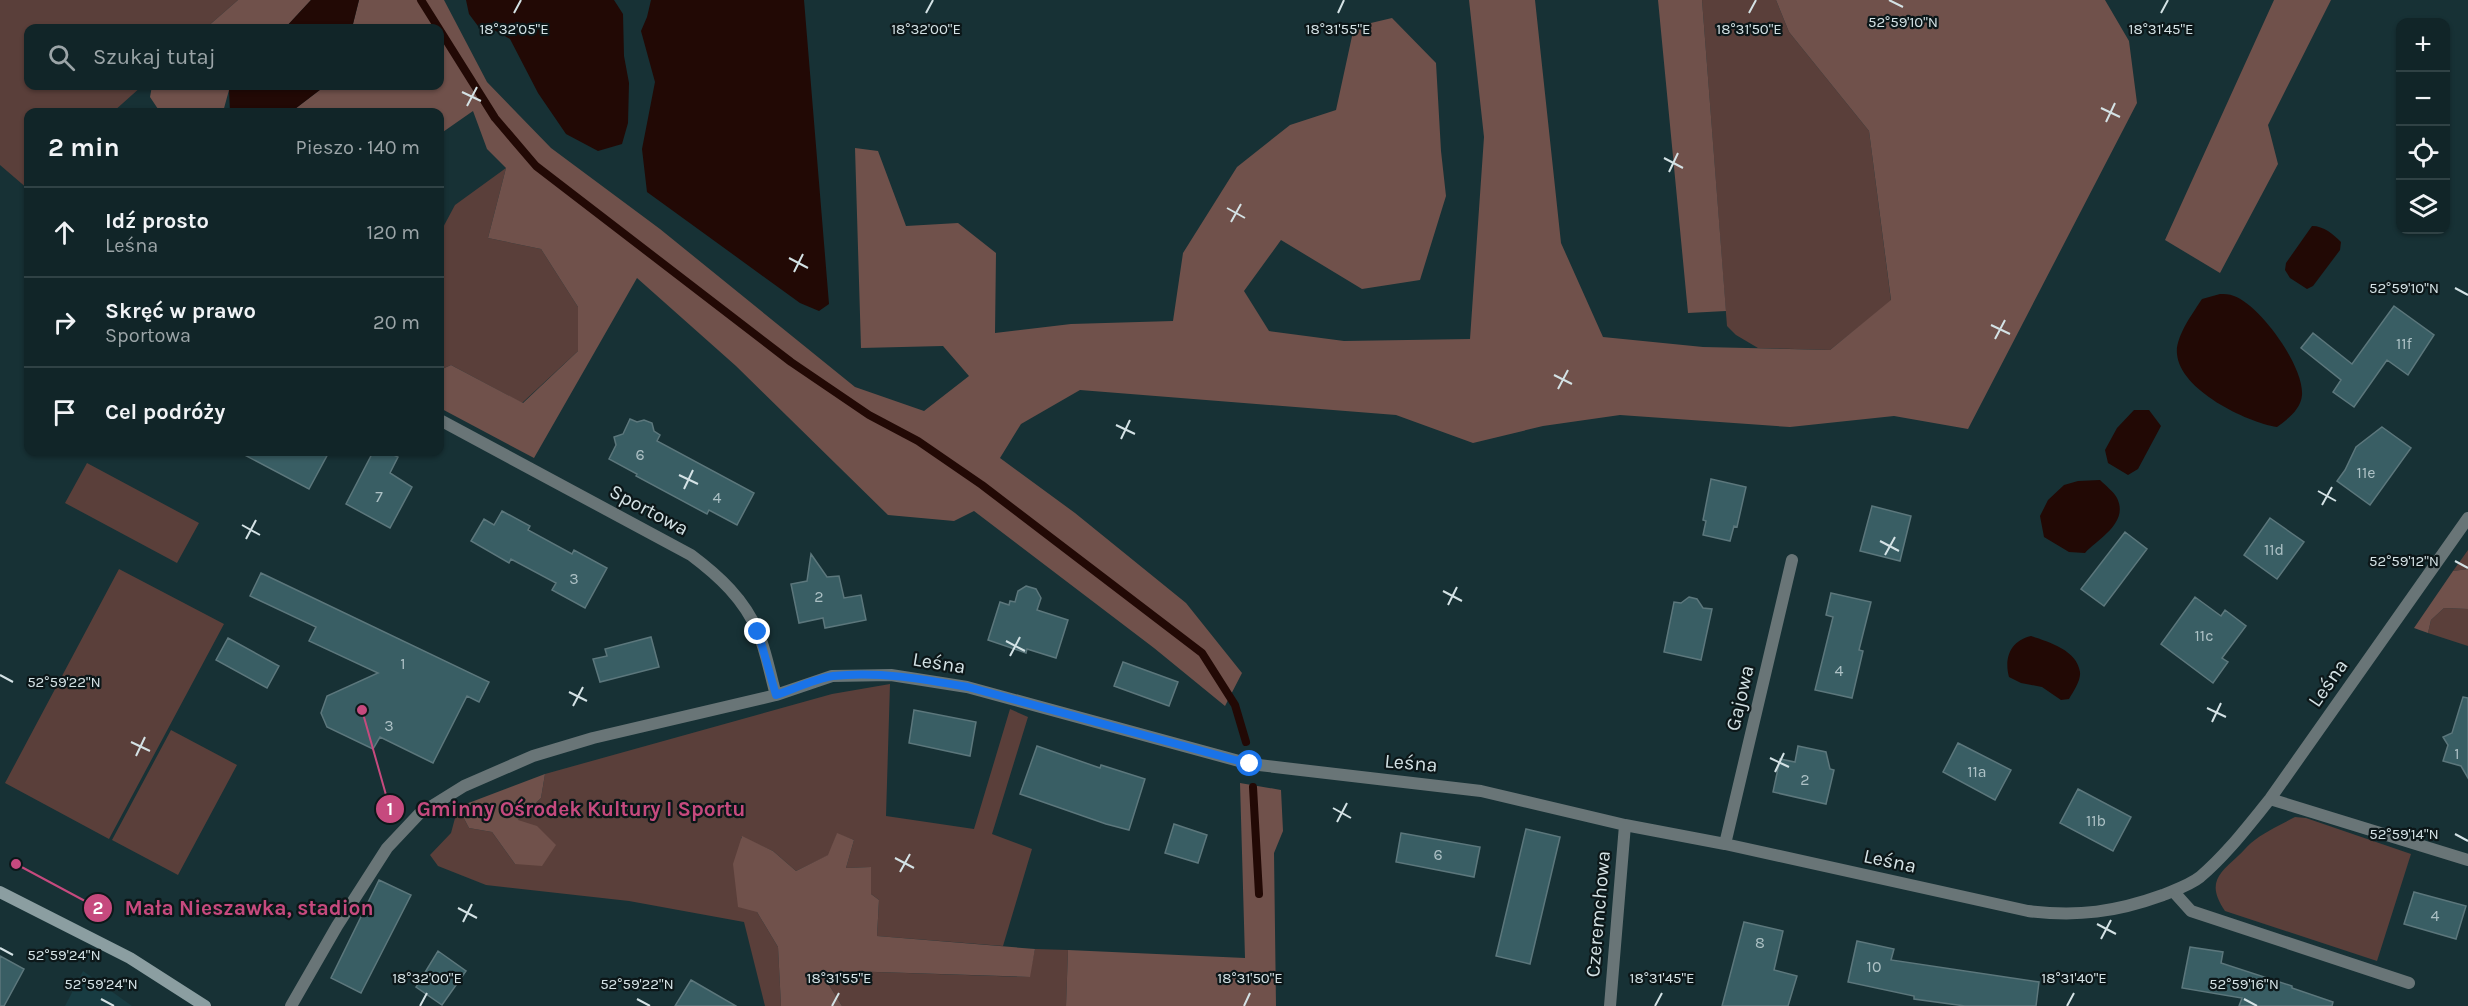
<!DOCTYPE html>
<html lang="pl">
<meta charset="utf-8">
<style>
:root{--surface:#112528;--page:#1e3134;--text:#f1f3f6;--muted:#9ca5a8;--line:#304245}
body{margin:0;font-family:Karla,sans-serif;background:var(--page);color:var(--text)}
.controls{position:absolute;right:18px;top:18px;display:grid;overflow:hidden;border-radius:12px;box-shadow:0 2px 4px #0004}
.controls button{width:54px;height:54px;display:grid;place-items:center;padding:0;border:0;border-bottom:2px solid var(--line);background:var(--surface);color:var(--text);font:30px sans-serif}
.stop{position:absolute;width:18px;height:18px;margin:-14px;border:4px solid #1a73e8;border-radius:50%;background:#fff}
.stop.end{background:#1a73e8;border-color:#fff;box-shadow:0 2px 6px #0008}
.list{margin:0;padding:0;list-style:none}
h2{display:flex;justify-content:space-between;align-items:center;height:78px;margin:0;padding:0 24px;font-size:26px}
h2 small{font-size:20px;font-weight:400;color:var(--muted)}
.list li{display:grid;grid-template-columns:39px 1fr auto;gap:18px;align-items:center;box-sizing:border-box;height:90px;padding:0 24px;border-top:2px solid var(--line)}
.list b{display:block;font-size:22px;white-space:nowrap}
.list p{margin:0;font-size:20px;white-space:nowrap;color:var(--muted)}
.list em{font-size:20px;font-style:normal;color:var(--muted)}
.icon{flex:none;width:33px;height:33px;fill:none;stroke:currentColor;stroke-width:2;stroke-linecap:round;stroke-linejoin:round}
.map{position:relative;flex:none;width:2468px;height:1006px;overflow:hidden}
.search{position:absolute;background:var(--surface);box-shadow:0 2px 4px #0004;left:24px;top:24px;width:420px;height:66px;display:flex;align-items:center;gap:15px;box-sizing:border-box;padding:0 21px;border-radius:12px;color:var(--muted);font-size:22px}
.panel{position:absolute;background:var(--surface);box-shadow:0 2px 4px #0004;left:24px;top:108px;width:420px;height:348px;border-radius:12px}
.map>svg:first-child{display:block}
</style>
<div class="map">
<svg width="2468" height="1006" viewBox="0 0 2468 1006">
<rect width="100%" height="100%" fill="#173135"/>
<!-- built -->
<path fill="#183c42" d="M 83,971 L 132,1006 L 65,1006 Z"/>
<!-- green -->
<path fill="#5a3f3a" d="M 0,0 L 238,0 L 206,28 L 28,28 L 28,86 L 142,86 L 113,112 L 28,112 L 28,189 L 0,165 Z
M 1702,0 L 1776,0 L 1789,32 L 1869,131 L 1891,301 L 1830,350 L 1758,348 L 1736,335 L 1727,326 Z
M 506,168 L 488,238 L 541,249 L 578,307 L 578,351 L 522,403 L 451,365 L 440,370 L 440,233 L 455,205 Z
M 87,463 L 199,523 L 177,563 L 65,503 Z
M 2468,550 L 2468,569 L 2453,571 Z
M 119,569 L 224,624 L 109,839 L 5,783 Z
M 2444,608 L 2468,609 L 2468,646 L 2428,633 L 2431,620 Z
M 890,684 L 886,816 L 974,829 L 1010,709 L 1028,717 L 992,834 L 1032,849 L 1003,946 L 877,936 L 879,900 L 871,894 L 871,867 L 846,868 L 854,840 L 837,834 L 829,855 L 796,871 L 773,851 L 741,837 L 757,912 L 778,947 L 781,1006 L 765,1006 L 744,922 L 629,901 L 486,885 L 438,866 L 430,855 L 451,833 L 458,807 L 469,828 L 492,832 L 515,864 L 518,820 L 541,798 L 545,774 L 832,694 Z
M 171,730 L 237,765 L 178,875 L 112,840 Z
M 2295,817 L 2306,818 L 2411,854 L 2377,961 L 2225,911 C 2207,884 2217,875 2238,856 C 2243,852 2246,847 2251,843 C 2264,832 2280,825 2295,817 Z
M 1035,949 L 1068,950 L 1066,1006 L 842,1006 L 829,985 L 846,971 L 1029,977 Z"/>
<!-- forest -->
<path fill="#70514b" d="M 238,0 L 311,0 L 285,28 L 206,28 Z
M 359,0 L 444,0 L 487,82 L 551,148 L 660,229 L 855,387 L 924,411 L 969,376 L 943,346 L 861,348 L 855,148 L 878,151 L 906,226 L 958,223 L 996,253 L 995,333 L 1071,324 L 1173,321 L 1183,253 L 1237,167 L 1290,125 L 1336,110 L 1354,27 L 1392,18 L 1436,63 L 1441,151 L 1446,196 L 1420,280 L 1362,289 L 1281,240 L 1244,291 L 1269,331 L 1344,341 L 1470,339 L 1484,137 L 1469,0 L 1535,0 L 1561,243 L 1603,337 L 1703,347 L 1830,350 L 1891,300 L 1869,131 L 1789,32 L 1776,0 L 2105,0 L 2129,41 L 2137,103 L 1968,429 L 1894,416 L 1790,427 L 1620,415 L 1543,426 L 1473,443 L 1396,415 L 1080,390 L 1021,424 L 1000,458 L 1075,513 L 1186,603 L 1242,673 L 1225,706 L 1154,648 L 974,511 L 954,521 L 888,515 L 736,366 L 637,278 L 534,458 L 440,408 L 440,370 L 451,365 L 523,403 L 578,351 L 578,307 L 541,249 L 488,238 L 506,168 L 487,149 L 473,111 L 440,134 L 440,112 L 291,112 L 325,86 L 440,86 L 440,28 L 352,28 Z
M 1658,0 L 1702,0 L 1726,311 L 1688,313 Z
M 2274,0 L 2331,0 L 2268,125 L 2278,164 L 2220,273 L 2165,240 Z
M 152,86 L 233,86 L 229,90 L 223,112 L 160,112 L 150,97 Z
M 2468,569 L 2468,609 L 2444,608 L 2431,620 L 2428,633 L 2414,628 L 2453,571 Z
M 545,774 L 541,798 L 518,820 L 537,826 L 556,845 L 542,866 L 515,864 L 492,832 L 469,828 L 458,807 Z
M 1240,783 L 1281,790 L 1283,831 L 1274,853 L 1276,1006 L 1066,1006 L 1068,950 L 1245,958 Z
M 837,833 L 854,840 L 846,868 L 871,867 L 871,894 L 879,900 L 877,936 L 1035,949 L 1030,977 L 846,971 L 829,985 L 842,1006 L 781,1006 L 778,947 L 757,912 L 738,907 L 733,864 L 742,836 L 773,851 L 796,871 L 828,855 Z"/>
<!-- water -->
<path fill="#220905" d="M 311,0 L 359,0 L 352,28 L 285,28 Z
M 466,0 L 614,0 L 623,14 L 624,56 L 629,83 L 628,123 L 622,144 L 598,151 L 566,134 L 538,93 L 510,39 L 494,30 L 478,26 L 469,14 Z
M 651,0 L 804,0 L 829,304 L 819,311 L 800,303 L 647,192 L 642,149 L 655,82 L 641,31 L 647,17 Z
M 233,86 L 325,86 L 291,112 L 230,112 L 229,90 Z
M 2312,226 C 2324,226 2333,234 2341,242 L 2340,250 L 2313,286 L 2307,289 L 2290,278 L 2285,270 L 2286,263 Z
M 2220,294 C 2224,294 2229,294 2234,296 C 2260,305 2304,366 2302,395 C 2301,409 2288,419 2277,427 C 2246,422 2180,390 2177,354 C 2175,337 2193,313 2202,299 Z
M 2134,410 L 2149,410 L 2161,426 L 2138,469 L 2128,475 L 2108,463 L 2105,450 L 2117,428 Z
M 2100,480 C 2105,485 2114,492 2117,498 C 2129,523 2099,538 2085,553 L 2069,552 L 2044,537 L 2040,516 L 2048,500 L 2064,485 L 2078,481 Z
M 2031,636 C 2048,642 2077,650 2080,672 C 2081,681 2073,692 2069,699 L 2061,700 L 2042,687 L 2021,683 L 2009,677 C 2004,658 2010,641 2031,636 Z"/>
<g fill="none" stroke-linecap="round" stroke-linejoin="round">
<!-- stream -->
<path stroke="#220905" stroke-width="8" d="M 421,0 L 495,118 L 536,166 L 791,362 L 869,415 L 918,441 L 982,485 L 1202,653 L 1235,705 L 1246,742
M 1253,787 L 1259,894"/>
</g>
<!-- building -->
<path fill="#395e64" stroke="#5c777c" stroke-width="1.5" d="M 2394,306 L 2434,335 L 2408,375 L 2387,360 L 2354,407 L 2333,392 L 2341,380 L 2301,348 L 2313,333 L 2352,364 Z
M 630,419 L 637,422 L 644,420 L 652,423 L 654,431 L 660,435 L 657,441 L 754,493 L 737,525 L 709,510 L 707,514 L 636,476 L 637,474 L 609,459 L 616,445 L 614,437 L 623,434 Z
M 2382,427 L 2411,448 L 2370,505 L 2337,481 L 2345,470 L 2356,447 Z
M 239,452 L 329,452 L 309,489 Z
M 373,452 L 387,452 L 398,457 L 390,473 L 412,487 L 390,528 L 346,504 Z
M 1711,479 L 1746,487 L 1737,527 L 1734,526 L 1730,541 L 1703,535 L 1706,521 L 1703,520 Z
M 1872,506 L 1911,516 L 1900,561 L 1860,551 Z
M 502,511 L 530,526 L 528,530 L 572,554 L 574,550 L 607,568 L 585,608 L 552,590 L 556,583 L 511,559 L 509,563 L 471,541 L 484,519 L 494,525 Z
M 2270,518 L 2304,542 L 2277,579 L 2244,555 Z
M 2125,532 L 2147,549 L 2104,606 L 2081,589 Z
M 811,554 L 827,577 L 839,576 L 844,598 L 861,595 L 866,620 L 825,628 L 823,618 L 799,623 L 791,584 L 807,581 Z
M 261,573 L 489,682 L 479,702 L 467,696 L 433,763 L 380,737 L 373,749 L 327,727 L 321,713 L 327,696 L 378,673 L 309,641 L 316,627 L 250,596 Z
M 1026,586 L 1036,589 L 1041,598 L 1037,610 L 1068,620 L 1056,658 L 1027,649 L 1026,653 L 988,640 L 1000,602 L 1009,605 L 1010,601 L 1015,602 L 1018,591 Z
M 1831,593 L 1871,602 L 1859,650 L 1863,651 L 1852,698 L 1815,690 L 1833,617 L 1826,615 Z
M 1689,597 L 1697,599 L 1703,608 L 1712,609 L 1701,660 L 1664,652 L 1674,602 L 1681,603 Z
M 2195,597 L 2221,616 L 2225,610 L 2246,626 L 2222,658 L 2228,662 L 2213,683 L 2161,644 Z
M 651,637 L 659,667 L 600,682 L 593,659 L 607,656 L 605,649 Z
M 228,638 L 279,666 L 267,688 L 216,660 Z
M 1123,662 L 1178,682 L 1169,706 L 1114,686 Z
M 2463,697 L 2468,698 L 2468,778 L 2461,766 L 2443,761 L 2448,745 L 2443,737 L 2452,733 Z
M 914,710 L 976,722 L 970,756 L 909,743 Z
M 1958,743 L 2011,770 L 1995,800 L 1943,772 Z
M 1037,746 L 1100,768 L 1101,765 L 1145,779 L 1129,830 L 1106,824 L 1020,794 Z
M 1798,746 L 1826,752 L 1830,769 L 1834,770 L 1826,804 L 1773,792 L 1780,759 L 1795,762 Z
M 2078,789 L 2131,817 L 2113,851 L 2060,823 Z
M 1174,824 L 1207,835 L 1198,863 L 1165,853 Z
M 1526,829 L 1560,837 L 1530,964 L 1496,956 Z
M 1401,833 L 1480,847 L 1474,877 L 1396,862 Z
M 379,880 L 411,895 L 361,993 L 331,978 Z
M 2414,892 L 2466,906 L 2456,939 L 2404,924 Z
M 1744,922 L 1783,931 L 1774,970 L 1797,976 L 1788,1006 L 1722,1006 Z
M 1857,941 L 1894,949 L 1891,960 L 2039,982 L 2036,1006 L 1965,1006 L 1914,999 L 1914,996 L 1848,982 Z
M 2190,947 L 2223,952 L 2221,963 L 2292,986 L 2292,988 L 2333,1002 L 2332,1006 L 2239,1006 L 2242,998 L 2182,988 Z
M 438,951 L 466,971 L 442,1005 L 416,987 Z
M 0,956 L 24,969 L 4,1006 L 0,1006 Z
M 691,980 L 736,1006 L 675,1006 Z"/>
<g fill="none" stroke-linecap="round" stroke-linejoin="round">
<!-- street -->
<path stroke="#697577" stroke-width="12" d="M 440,420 L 691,555 C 719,576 744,599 758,632 C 766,651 770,674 776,695
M 2270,799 L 2468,860
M 1725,844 L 1792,560
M 2173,891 L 2191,911 L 2409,983
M 291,1006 L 337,926 L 387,848 L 419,814 L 464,786 L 533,756 L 593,738 L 776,695 L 832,676 L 891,675 L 967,687 L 1250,764 L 1481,791 L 1625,825 L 1725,844 L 2028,911 C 2078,917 2116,912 2163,895 C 2175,890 2190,885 2200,877 C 2227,854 2248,826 2270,799 L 2468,518
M 1610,1006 L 1625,825"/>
<!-- secondary -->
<path stroke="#8b9ea1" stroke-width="12" d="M 0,892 L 130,958 L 205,1006"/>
</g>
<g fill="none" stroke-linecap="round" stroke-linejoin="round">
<!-- route -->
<path stroke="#1a73e8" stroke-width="8" d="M 758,632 L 776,695 C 794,689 814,679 833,676 C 878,671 923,679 968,687 L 1250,764"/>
</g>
<!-- ticks -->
<path fill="none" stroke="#d4e2e5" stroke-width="2" d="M 1889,0 L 1903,7M 514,13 L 521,0M 926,13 L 933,0M 1338,13 L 1344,0M 1749,13 L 1756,0M 2161,13 L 2168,0M 462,92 L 481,101M 467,106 L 477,87M 2101,108 L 2120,117M 2106,122 L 2115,103M 1664,158 L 1683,168M 1669,172 L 1678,153M 1227,208 L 1245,218M 1231,222 L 1241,204M 789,258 L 808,268M 794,272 L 803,254M 2455,288 L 2468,295M 1991,325 L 2010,334M 1995,339 L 2005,320M 1554,375 L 1572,384M 1558,389 L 1568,370M 1116,425 L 1135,434M 1121,439 L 1130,420M 679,475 L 698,484M 684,489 L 693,470M 2318,491 L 2336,501M 2322,505 L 2332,487M 242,525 L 260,535M 246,539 L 256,520M 1880,541 L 1899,551M 1885,555 L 1895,537M 2455,561 L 2468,568M 1443,591 L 1462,601M 1448,605 L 1457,587M 1006,641 L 1025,651M 1010,656 L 1020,637M 0,675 L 13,682M 569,692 L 587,701M 573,706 L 583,687M 2207,708 L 2226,717M 2212,722 L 2221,703M 131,742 L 150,751M 136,756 L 145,737M 1770,758 L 1789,767M 1775,772 L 1784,753M 1333,808 L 1351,818M 1337,822 L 1347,803M 2455,834 L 2468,841M 895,858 L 914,868M 900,872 L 910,854M 458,908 L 477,918M 463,922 L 472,904M 2097,924 L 2116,934M 2101,939 L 2111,920M 0,948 L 13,955M 101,999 L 114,1006M 637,999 L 650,1006M 2244,999 L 2257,1006M 420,1006 L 427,993M 832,1006 L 839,993M 1244,1006 L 1250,993M 1655,1006 L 1662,993M 2067,1006 L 2074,993"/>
<g text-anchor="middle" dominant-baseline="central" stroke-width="4.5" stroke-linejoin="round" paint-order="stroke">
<!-- number labels -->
<g font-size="16" fill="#adc1c5">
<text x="2404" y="343">11f</text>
<text x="640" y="454">6</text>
<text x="2366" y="472">11e</text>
<text x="379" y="496">7</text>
<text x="717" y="497">4</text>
<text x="2274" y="549">11d</text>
<text x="574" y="578">3</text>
<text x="819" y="596">2</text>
<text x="2204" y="635">11c</text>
<text x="403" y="663">1</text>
<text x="1839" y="670">4</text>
<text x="389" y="725">3</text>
<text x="2457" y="753">1</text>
<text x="1977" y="771">11a</text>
<text x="1805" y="779">2</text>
<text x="2096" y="820">11b</text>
<text x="1438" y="854">6</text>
<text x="2435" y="915">4</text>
<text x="1760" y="942">8</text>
<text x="1874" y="966">10</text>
</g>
<!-- street labels -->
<g font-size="20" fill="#d4e2e5" stroke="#0c1719">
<text transform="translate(649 510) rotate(28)">Sportowa</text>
<text transform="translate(939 663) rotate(9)">Leśna</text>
<text transform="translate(2328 683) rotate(-55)">Leśna</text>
<text transform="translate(1740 698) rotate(-77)">Gajowa</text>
<text transform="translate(1411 763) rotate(5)">Leśna</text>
<text transform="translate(1890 861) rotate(12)">Leśna</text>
<text transform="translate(1598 914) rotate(-85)">Czeremchowa</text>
</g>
</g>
<g font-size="15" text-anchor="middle" fill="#d4e2e5" stroke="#0c1719" stroke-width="4.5" stroke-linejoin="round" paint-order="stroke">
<text x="1903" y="27">52°59'10"N</text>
<text x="514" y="34">18°32'05"E</text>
<text x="926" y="34">18°32'00"E</text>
<text x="1338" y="34">18°31'55"E</text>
<text x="1749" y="34">18°31'50"E</text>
<text x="2161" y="34">18°31'45"E</text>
<text x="2404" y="293">52°59'10"N</text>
<text x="2404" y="566">52°59'12"N</text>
<text x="64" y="687">52°59'22"N</text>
<text x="2404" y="839">52°59'14"N</text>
<text x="64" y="960">52°59'24"N</text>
<text x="427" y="983">18°32'00"E</text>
<text x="839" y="983">18°31'55"E</text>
<text x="1250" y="983">18°31'50"E</text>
<text x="1662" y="983">18°31'45"E</text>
<text x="2074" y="983">18°31'40"E</text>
<text x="101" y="989">52°59'24"N</text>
<text x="637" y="989">52°59'22"N</text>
<text x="2244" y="989">52°59'16"N</text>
</g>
<!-- callouts -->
<path fill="none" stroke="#c64a7e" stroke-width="2" d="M362 710L390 809M16 864L98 908"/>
<g fill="#c64a7e" stroke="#0c1719" stroke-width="2">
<circle cx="362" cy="710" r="6"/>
<circle cx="16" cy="864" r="6"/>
<circle cx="390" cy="809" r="15"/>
<circle cx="98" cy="908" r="15"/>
</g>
<g font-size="18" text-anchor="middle" font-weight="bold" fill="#fff">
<text x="390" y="815">1</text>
<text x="98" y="914">2</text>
</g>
<g font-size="21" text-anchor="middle" font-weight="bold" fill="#c64a7e" stroke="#0c1719" stroke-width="4.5" stroke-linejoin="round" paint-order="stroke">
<text x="581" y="816">Gminny Ośrodek Kultury I Sportu</text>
<text x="249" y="915">Mała Nieszawka, stadion</text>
</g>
</svg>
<div class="controls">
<button>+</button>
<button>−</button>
<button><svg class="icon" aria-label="locate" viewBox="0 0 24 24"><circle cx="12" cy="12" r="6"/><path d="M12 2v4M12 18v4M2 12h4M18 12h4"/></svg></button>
<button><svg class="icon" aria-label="layers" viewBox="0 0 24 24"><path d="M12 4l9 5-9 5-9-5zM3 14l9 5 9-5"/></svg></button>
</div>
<div class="stop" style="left:1250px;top:764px"></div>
<div class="stop end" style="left:758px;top:632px"></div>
<div class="search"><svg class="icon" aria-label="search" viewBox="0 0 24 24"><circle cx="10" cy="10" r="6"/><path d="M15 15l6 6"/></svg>Szukaj tutaj</div>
<section class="panel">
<h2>2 min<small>Pieszo · 140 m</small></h2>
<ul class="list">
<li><svg class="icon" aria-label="ahead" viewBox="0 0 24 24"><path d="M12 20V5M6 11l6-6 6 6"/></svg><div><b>Idź prosto</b><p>Leśna</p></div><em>120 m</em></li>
<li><svg class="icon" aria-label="right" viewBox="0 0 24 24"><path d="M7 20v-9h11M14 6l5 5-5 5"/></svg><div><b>Skręć w prawo</b><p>Sportowa</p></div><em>20 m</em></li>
<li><svg class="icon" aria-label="arrive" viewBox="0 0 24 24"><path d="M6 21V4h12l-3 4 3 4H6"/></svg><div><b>Cel podróży</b></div></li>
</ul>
</section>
</div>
